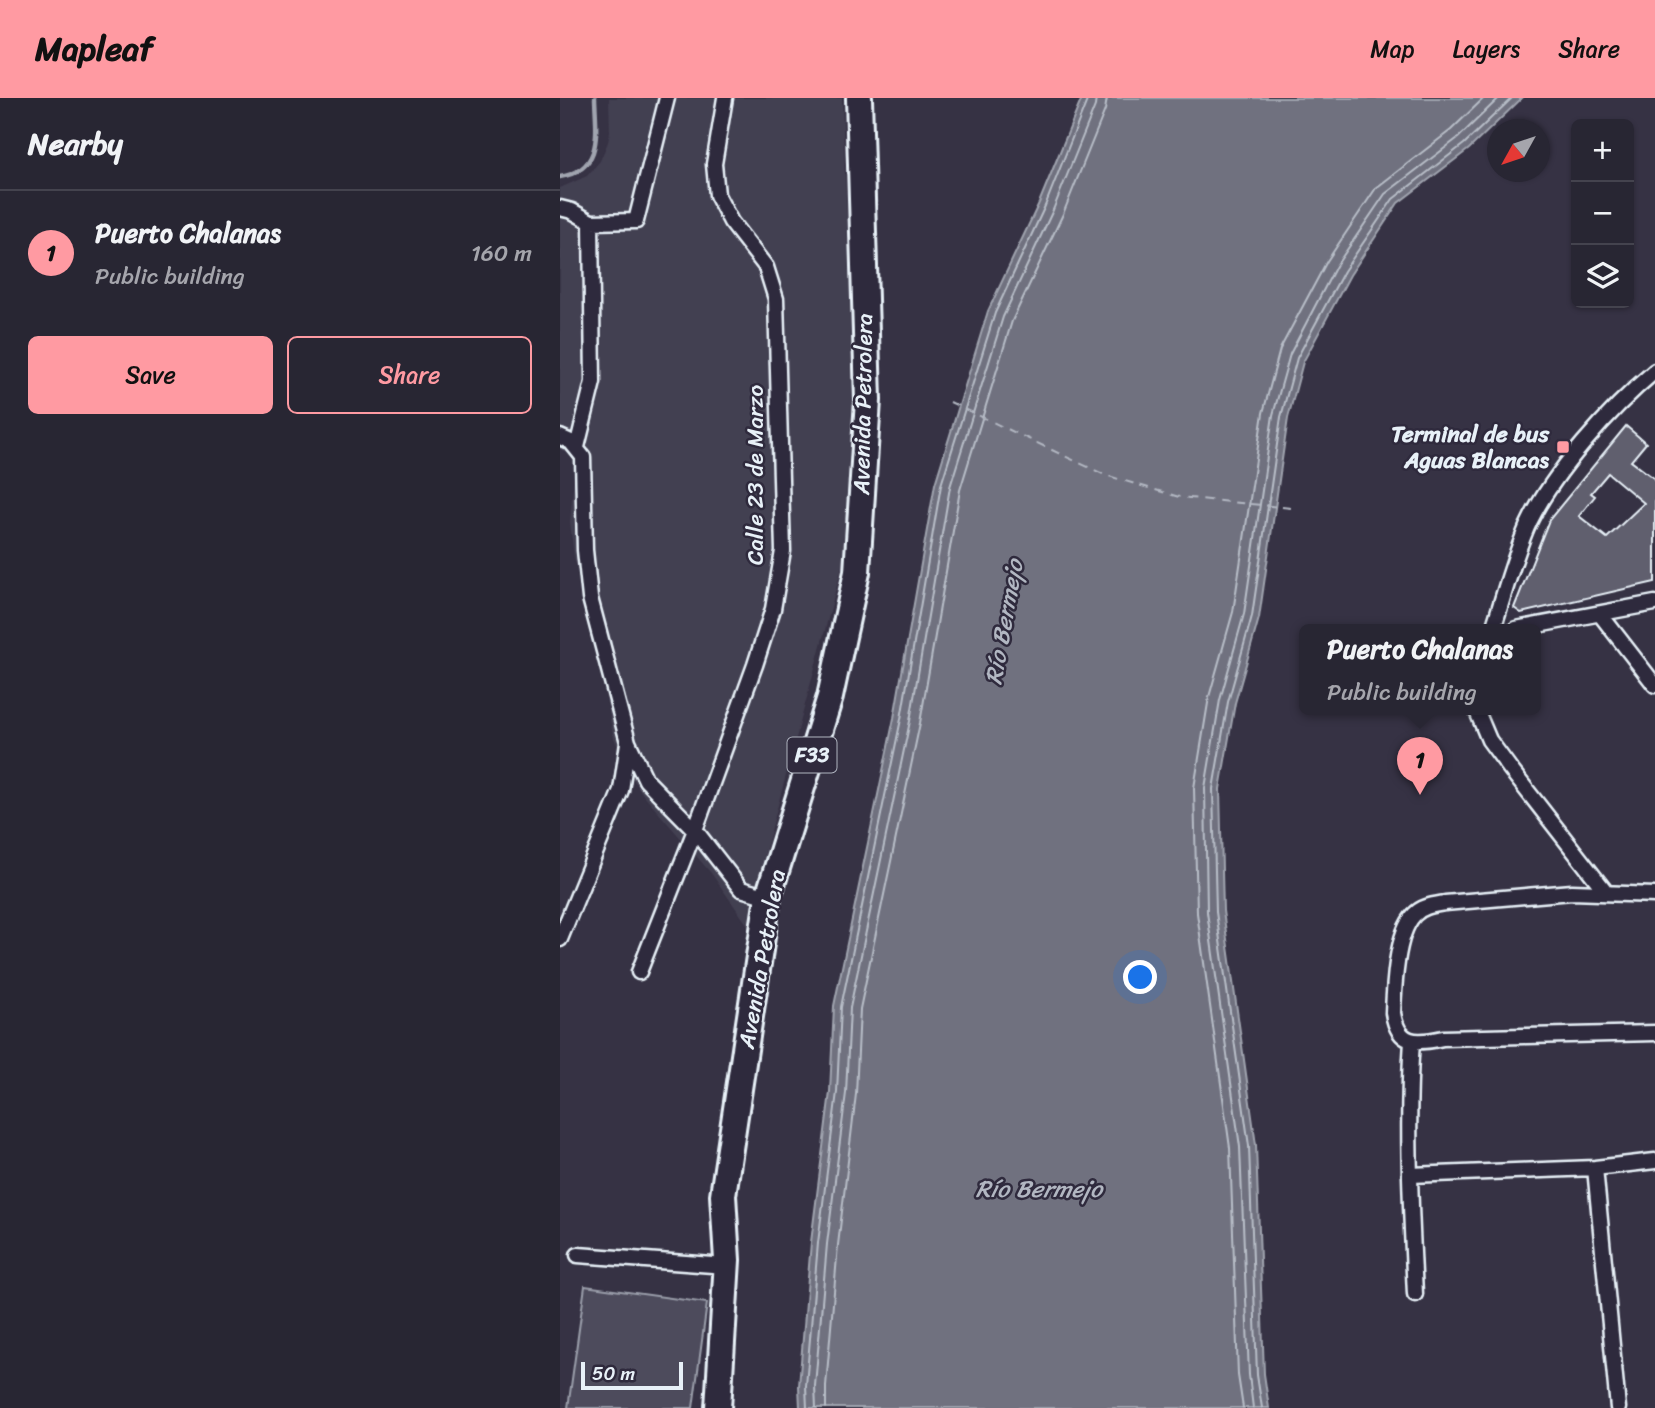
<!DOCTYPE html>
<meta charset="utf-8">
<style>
:root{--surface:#282633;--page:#302e3b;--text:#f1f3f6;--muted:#a5a5ac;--line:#44434e;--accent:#ff9aa2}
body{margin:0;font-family:Sriracha,sans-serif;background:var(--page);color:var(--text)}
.controls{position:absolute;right:21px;top:21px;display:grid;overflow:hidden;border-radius:10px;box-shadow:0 2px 5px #0004}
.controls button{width:63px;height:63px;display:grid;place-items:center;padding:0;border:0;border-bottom:2px solid var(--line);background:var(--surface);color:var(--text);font:35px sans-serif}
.compass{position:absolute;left:927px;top:21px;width:63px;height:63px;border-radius:50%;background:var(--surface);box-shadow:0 2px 5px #0004;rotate:230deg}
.scale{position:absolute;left:21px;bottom:18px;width:102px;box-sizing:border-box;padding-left:7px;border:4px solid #e8f1f8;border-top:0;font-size:19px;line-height:24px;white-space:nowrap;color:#e8f1f8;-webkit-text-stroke:5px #2f2a3d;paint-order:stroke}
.you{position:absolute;left:581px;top:880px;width:24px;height:24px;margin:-18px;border:5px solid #fff;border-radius:50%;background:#1a73e8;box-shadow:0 0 0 10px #1a73e833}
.badge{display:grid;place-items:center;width:46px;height:46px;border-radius:50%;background:var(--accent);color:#111;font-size:23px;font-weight:700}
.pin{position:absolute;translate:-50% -58px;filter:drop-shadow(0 2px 4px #0008)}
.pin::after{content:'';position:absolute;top:37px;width:24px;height:21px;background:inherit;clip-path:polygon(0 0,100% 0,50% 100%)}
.popup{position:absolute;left:739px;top:526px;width:242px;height:91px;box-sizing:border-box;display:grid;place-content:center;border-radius:10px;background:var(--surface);filter:drop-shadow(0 2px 5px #0005);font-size:23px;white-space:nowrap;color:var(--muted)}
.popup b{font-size:26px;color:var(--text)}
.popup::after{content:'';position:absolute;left:50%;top:100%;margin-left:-14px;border:14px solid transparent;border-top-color:var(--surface)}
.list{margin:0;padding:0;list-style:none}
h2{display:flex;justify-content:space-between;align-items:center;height:91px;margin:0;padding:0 28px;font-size:30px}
h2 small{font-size:23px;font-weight:400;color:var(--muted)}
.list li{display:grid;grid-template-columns:46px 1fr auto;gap:21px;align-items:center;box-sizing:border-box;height:126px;padding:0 28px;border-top:2px solid var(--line)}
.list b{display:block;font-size:26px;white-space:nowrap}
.list p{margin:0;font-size:23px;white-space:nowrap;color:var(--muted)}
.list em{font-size:23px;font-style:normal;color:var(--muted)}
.actions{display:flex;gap:14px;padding:21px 28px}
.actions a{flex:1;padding:16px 0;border:2px solid var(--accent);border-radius:10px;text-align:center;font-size:24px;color:var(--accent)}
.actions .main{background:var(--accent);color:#111}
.icon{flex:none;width:38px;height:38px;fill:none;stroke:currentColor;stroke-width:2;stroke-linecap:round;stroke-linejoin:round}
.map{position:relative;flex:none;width:1095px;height:1310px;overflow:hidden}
header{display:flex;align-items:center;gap:42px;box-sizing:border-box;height:98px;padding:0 35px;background:var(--accent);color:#111}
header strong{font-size:33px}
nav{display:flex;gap:38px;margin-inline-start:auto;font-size:24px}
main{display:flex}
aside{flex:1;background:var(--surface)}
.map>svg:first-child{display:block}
</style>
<header>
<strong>Mapleaf</strong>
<nav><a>Map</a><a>Layers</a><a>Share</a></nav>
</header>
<main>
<aside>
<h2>Nearby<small></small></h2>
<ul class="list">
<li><span class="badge">1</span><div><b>Puerto Chalanas</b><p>Public building</p></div><em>160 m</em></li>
</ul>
<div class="actions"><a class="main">Save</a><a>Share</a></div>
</aside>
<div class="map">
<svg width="1095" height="1310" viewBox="0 0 1095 1310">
<rect width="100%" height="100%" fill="#363244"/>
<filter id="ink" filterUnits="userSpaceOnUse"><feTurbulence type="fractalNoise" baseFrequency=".0143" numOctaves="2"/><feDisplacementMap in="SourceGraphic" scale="14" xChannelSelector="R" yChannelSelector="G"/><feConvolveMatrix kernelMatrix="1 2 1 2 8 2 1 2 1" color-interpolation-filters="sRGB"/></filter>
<g filter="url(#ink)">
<!-- built -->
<path fill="#433f51" d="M 49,0 L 282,0 L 294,296 L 283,465 L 196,789 L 189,829 L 151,775 L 84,698 L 65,669 L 53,637 L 33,531 L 14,459 L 10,424 L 15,366 L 9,356 L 0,351 L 0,90 L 27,78 L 40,63 L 48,44 L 50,34 Z"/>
<!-- green -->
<path fill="#4d4b5c" stroke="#9a9eaa" stroke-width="2" d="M 25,1188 L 147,1205 L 133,1310 L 8,1310 Z"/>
<!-- water -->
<path fill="#70717f" stroke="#a0a4af" stroke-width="2" d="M 522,0 L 962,0 L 909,51 L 838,105 L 790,177 L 743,264 L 728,320 L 699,520 L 675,605 L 660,691 L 663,813 L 696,1047 L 704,1276 L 709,1310 L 240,1310 L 239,1288 L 251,1144 L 270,994 L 274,908 L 334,620 L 375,386 L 428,213 L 479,105 Z"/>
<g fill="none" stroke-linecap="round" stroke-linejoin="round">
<!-- shore -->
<path stroke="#b8bec8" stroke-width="2" d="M 247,1310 L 246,1288 L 258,1145 L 277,994 L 281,909 L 341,621 L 381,387 L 435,215 L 485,108 L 528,0
M 256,1310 L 255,1288 L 267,1146 L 286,995 L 290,910 L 350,623 L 390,389 L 443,219 L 493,112 L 535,8 L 536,0
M 266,1310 L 266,1288 L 278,1147 L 296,996 L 300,911 L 360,625 L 400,392 L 452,223 L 503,116 L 545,12 L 547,0
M 683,1310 L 678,1277 L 670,1050 L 637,815 L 634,690 L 649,599 L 673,514 L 703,315 L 720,251 L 767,163 L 816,90 L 891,32 L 924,0
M 693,1310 L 689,1277 L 680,1049 L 647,814 L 645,690 L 660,602 L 684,516 L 713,317 L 730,256 L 776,168 L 825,96 L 898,40 L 939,0
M 702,1310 L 697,1277 L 689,1048 L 656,814 L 653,691 L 668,604 L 692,518 L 721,319 L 737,260 L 784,173 L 833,101 L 904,46 L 952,0"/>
<!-- stream -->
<path stroke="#a0a4af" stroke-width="4.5" d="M 0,79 C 44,72 36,33 35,0"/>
<!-- ferry -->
<path stroke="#b2b7c2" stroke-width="2" stroke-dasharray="9 7" stroke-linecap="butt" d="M 390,304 L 545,377 L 619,399 L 731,410"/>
</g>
<!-- building -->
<path fill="#605e6e" stroke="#e8f1f8" stroke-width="2" fill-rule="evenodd" d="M 1066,328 L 1086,345 L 1071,363 L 1095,381 L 1095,484 L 961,515 L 954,510 L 989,422 ZM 1048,375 L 1084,405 L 1047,440 L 1019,418 L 1035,398 L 1031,395 Z"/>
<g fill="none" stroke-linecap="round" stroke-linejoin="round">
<!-- minor casing -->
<g stroke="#e8f1f8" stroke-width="19">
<path id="minor" d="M 0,110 L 12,113 L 31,124
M 0,339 L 11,344 L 23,359 L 25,452 L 30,500 L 68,644 L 86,682 L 135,732 L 181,791 L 208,799
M 17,349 L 33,284 L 31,124 L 76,123 L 107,0
M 1040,516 L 1095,587
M 933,531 C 944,497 953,462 967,429 C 991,376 1051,310 1095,273
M 956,531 L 1095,505
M 916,611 L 929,642 L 951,672 L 1046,794
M 1095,797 L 1012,794 L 885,805 C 874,807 862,808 854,817 C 836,836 834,889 833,915 C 838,947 856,946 883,940 L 1095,935
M 0,841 L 61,692 L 68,645
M 79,874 L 135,732 L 195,567 L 213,511 L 223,453 L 216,201 L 206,169 L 171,124 L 157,97 L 154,66 L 165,0
M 852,943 C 846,1028 851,1112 855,1196
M 1035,1070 L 1058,1310
M 850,1077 L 1035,1070 L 1095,1063
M 18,1157 L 166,1168"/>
</g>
<!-- trunk casing -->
<g stroke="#e8f1f8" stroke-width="30">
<path id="trunk" d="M 158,1310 L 167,1162 L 163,1097 L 208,799 L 270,599 L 297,474 L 308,302 L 299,0"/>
</g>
<!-- minor -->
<use href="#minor" stroke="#2f2a3d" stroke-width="14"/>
<!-- trunk -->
<use href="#trunk" stroke="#2f2a3d" stroke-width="24"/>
</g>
</g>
<!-- markers -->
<rect fill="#ff9aa2" stroke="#2f2a3d" stroke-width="2.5" x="996" y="342" width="14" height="14" rx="3.5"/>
<g text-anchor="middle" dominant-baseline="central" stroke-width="5" stroke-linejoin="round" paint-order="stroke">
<!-- shield labels -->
<rect fill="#2f2a3d" stroke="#b0b5c0" stroke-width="2" x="227.5" y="639.5" width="49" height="35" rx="5"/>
<g font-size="21" font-weight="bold" fill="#e8f1f8">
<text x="252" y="657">F33</text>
</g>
<!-- street labels -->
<g font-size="23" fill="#e8f1f8" stroke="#2f2a3d">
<text transform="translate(303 306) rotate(-89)">Avenida Petrolera</text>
<text transform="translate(195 377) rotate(-90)">Calle 23 de Marzo</text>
<text transform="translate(202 861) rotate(-80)">Avenida Petrolera</text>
</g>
<!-- poi labels -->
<g font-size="23" font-weight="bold" fill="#e8f1f8" stroke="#2f2a3d" text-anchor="end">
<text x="989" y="336">Terminal de bus<tspan x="989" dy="26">Aguas Blancas</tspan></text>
</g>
<!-- water labels -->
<g font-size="24" font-style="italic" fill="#b2b7c2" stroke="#2f2a3d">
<text transform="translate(444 524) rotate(-80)">Río Bermejo</text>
<text x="479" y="1091">Río Bermejo</text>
</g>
</g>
</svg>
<div class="controls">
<button>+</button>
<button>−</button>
<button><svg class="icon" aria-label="layers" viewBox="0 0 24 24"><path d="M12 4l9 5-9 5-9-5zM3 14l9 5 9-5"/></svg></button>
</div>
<svg class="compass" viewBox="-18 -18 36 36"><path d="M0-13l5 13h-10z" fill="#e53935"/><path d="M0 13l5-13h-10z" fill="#a5a5ac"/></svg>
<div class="scale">50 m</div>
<div class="you"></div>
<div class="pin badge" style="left:860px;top:697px">1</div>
<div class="popup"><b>Puerto Chalanas</b>Public building</div>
</div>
</main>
